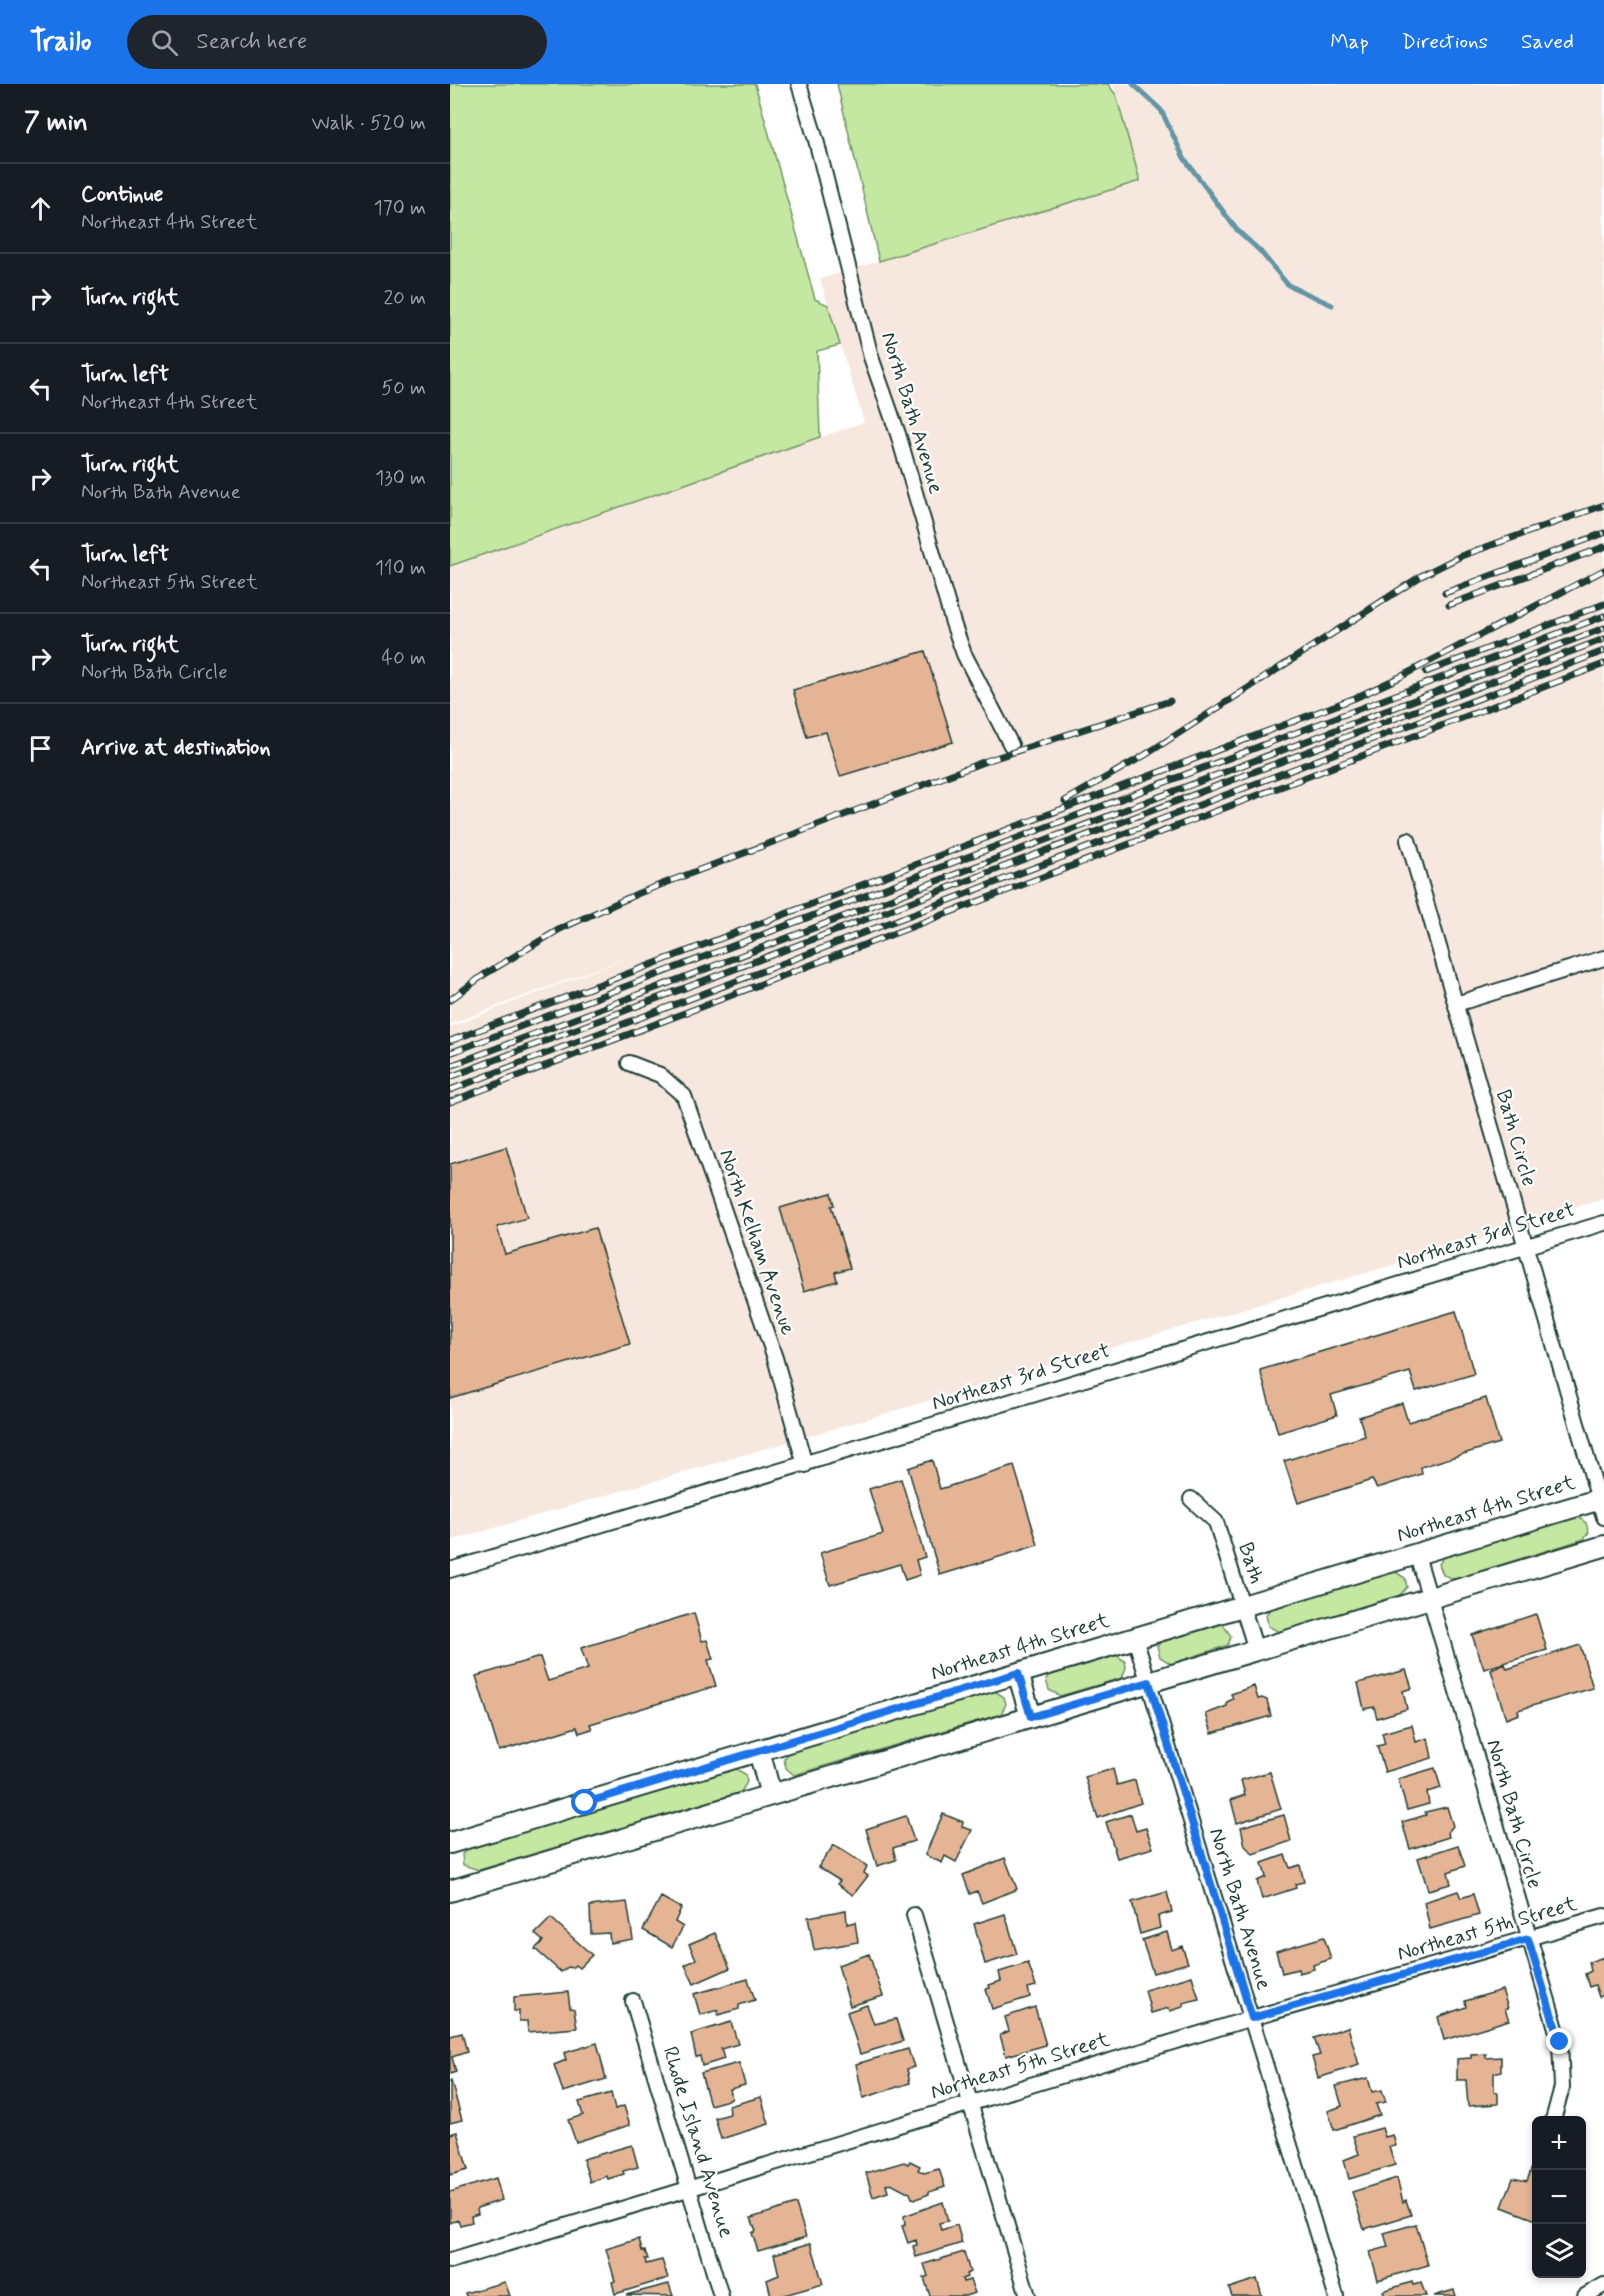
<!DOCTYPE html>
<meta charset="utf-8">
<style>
:root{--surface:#171b24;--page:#20242c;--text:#f1f3f6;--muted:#9ea1a6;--line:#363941;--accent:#1a73e8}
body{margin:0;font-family:Mynerve,sans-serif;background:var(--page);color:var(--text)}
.controls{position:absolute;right:18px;bottom:18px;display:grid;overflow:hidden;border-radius:9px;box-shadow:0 3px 9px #0003}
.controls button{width:54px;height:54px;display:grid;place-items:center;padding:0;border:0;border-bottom:2px solid var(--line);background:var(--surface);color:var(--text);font:30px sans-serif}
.stop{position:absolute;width:18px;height:18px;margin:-14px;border:4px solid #1a73e8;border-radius:50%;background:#fff}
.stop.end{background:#1a73e8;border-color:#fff;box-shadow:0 2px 6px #0008}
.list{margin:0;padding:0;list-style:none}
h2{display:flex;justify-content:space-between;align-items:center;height:78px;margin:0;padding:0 24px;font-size:26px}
h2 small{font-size:20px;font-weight:400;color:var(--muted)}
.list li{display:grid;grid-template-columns:39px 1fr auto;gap:18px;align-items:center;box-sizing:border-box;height:90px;padding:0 24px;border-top:2px solid var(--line)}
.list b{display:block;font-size:22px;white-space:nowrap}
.list p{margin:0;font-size:20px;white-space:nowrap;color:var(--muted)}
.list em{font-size:20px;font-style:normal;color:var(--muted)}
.icon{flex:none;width:33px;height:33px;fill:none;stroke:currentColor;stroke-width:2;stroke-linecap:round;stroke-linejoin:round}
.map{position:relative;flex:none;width:1154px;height:2212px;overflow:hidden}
header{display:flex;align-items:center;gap:36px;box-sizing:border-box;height:84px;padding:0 30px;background:var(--accent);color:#fff}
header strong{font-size:28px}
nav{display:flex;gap:33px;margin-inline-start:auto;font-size:21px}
.search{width:420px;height:54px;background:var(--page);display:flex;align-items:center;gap:15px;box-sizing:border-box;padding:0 21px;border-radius:33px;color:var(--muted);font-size:22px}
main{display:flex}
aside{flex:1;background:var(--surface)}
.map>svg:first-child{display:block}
</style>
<header>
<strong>Trailo</strong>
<div class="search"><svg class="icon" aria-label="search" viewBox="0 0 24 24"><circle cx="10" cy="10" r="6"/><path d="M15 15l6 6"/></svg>Search here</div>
<nav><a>Map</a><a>Directions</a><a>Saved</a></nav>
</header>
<main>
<aside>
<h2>7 min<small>Walk · 520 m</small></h2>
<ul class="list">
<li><svg class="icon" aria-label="ahead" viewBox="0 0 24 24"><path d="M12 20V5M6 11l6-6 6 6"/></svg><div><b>Continue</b><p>Northeast 4th Street</p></div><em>170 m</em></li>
<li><svg class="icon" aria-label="right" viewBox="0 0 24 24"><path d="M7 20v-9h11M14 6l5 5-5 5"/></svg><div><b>Turn right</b></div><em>20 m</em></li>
<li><svg class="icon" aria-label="left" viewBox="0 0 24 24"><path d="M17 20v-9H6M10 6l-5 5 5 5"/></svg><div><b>Turn left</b><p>Northeast 4th Street</p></div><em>50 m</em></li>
<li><svg class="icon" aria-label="right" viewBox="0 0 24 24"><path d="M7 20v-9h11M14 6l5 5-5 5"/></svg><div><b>Turn right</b><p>North Bath Avenue</p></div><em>130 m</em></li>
<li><svg class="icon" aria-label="left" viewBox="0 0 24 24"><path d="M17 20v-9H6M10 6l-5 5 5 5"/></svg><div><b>Turn left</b><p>Northeast 5th Street</p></div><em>110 m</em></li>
<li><svg class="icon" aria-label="right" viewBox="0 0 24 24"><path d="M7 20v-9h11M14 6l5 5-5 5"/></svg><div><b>Turn right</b><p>North Bath Circle</p></div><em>40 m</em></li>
<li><svg class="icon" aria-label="arrive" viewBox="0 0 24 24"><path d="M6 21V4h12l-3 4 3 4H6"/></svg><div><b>Arrive at destination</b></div></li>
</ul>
</aside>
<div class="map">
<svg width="1154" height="2212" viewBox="0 0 1154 2212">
<rect width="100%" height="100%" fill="#fff"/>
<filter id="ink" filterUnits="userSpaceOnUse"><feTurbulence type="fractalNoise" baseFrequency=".0167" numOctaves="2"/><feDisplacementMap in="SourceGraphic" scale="12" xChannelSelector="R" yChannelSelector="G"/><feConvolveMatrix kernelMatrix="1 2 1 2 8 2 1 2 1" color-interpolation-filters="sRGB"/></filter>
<g filter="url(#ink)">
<!-- built -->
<path fill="#f7e8df" d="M 663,0 L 1154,0 L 1154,1115 L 1091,1133 L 1049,1150 L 0,1457 L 0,943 L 194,867 L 0,940 L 0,482 L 414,338 L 370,195 L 690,97 Z"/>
<!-- green -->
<path fill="#c4e7a1" stroke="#72926a" stroke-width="1.5" d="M 0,0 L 305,0 L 365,215 L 378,221 L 390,261 L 367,267 L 370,353 L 0,482 Z
M 387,0 L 658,0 L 666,11 L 690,97 L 429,177 Z
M 1126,1431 L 1136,1439 L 1139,1448 L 1134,1455 L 1005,1495 L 993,1491 L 989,1480 L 995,1471 Z
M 944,1487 L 955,1494 L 957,1503 L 950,1511 L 829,1548 L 818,1542 L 816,1531 L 821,1524 Z
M 772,1539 L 781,1552 L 778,1561 L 721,1580 L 710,1573 L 707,1562 L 713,1556 Z
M 664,1570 L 675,1577 L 676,1584 L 672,1594 L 610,1612 L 599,1606 L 596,1596 L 601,1589 Z
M 543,1606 L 554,1613 L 556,1620 L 551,1630 L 344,1691 L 336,1684 L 334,1675 L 340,1667 Z
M 286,1685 L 295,1690 L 297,1698 L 291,1708 L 29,1786 L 13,1781 L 12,1770 L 18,1764 Z"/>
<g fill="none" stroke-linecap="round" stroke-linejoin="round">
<!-- stream -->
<path stroke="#6295a5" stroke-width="5" d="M 683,0 L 711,26 L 734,74 L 786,145 L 810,167 L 838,201 L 882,221"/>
</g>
<!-- building -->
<path fill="#e4b495" stroke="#1f3d34" stroke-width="1.5" d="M 475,567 L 503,658 L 390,692 L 376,648 L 357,653 L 343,606 Z
M 56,1063 L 77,1134 L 47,1143 L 55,1170 L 145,1144 L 180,1260 L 0,1314 L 0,1080 Z
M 381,1109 L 384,1121 L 381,1122 L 400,1184 L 385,1188 L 387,1197 L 354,1207 L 330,1124 Z
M 1006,1227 L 1024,1290 L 966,1307 L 960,1288 L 881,1311 L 887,1331 L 828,1349 L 810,1286 Z
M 1036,1314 L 1049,1359 L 971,1383 L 972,1390 L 927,1404 L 922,1396 L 848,1419 L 834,1377 L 915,1352 L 909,1333 L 952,1319 L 958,1338 Z
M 482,1376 L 490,1405 L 564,1382 L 588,1461 L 490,1491 L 458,1384 Z
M 451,1395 L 475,1473 L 466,1476 L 470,1491 L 455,1496 L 450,1480 L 380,1501 L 370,1469 L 433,1450 L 419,1405 Z
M 244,1529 L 252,1557 L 257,1556 L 263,1575 L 258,1576 L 266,1602 L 140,1640 L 142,1645 L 129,1649 L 127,1643 L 49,1667 L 26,1592 L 90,1573 L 98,1597 L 138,1585 L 131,1564 Z
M 1086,1530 L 1097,1566 L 1034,1585 L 1022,1551 Z
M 1130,1561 L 1143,1604 L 1068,1626 L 1069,1630 L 1056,1635 L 1041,1586 L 1055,1580 L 1057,1585 Z
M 956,1586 L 962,1604 L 953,1607 L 957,1625 L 927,1634 L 924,1623 L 914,1625 L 908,1599 Z
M 804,1602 L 808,1615 L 812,1614 L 817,1616 L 821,1632 L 762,1649 L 756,1630 L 777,1622 L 777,1618 L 783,1615 L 781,1610 Z
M 962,1641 L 966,1658 L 978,1654 L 982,1674 L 935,1688 L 927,1662 L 935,1660 L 932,1649 Z
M 985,1684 L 991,1704 L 977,1708 L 979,1720 L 957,1726 L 948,1695 Z
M 663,1685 L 667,1701 L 685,1696 L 691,1719 L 648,1734 L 635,1693 Z
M 820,1688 L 831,1725 L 787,1739 L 781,1716 L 795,1711 L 791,1696 Z
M 997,1723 L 1003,1742 L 998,1748 L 999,1753 L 960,1765 L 952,1738 L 976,1731 L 975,1728 Z
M 493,1730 L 513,1738 L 512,1743 L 522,1746 L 506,1778 L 495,1772 L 492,1779 L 475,1771 Z
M 681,1730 L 686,1747 L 696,1744 L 703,1764 L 667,1774 L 656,1738 Z
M 834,1731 L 841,1757 L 803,1770 L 795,1762 L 791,1743 Z
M 456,1732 L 464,1757 L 443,1764 L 446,1776 L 427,1782 L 416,1745 Z
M 384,1761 L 417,1782 L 414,1789 L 418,1792 L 403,1811 L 387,1800 L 390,1797 L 368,1783 Z
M 1008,1761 L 1015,1782 L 998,1788 L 1001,1800 L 978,1806 L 968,1774 Z
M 835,1771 L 840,1784 L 850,1781 L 854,1798 L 845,1800 L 846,1804 L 812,1815 L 807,1797 L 816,1793 L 812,1779 Z
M 555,1774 L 567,1805 L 532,1819 L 527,1807 L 520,1810 L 513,1791 Z
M 1008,1807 L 1011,1814 L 1023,1810 L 1029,1831 L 980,1845 L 974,1818 Z
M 717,1808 L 722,1828 L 708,1832 L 710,1844 L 690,1850 L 682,1818 Z
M 211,1813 L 231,1824 L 225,1838 L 233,1843 L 222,1863 L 193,1846 Z
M 177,1818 L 183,1855 L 160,1859 L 159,1849 L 141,1850 L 140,1822 Z
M 396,1826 L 397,1840 L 405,1838 L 408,1858 L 364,1866 L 358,1833 Z
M 555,1830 L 567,1870 L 535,1880 L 524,1840 Z
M 101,1834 L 142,1871 L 129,1884 L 125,1881 L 122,1884 L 118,1883 L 111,1888 L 85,1865 L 93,1857 L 85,1850 Z
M 717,1848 L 722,1866 L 732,1862 L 738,1879 L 703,1889 L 692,1856 Z
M 265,1849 L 280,1884 L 244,1900 L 235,1881 L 246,1875 L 239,1860 Z
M 874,1853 L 881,1875 L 863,1881 L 864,1885 L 849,1889 L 848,1885 L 832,1889 L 826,1867 Z
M 419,1870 L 433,1912 L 400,1922 L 388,1881 Z
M 1154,1873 L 1154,1911 L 1149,1913 L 1145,1901 L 1139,1903 L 1135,1890 L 1141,1887 L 1139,1878 Z
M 578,1879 L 586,1902 L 578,1904 L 580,1913 L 542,1925 L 536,1905 L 540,1904 L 539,1901 L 551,1897 L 549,1888 Z
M 742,1892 L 749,1915 L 733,1919 L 733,1923 L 720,1927 L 719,1924 L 701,1929 L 695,1906 Z
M 298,1895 L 305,1916 L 289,1921 L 289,1925 L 268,1931 L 268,1926 L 250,1931 L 244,1910 Z
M 1052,1906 L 1058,1924 L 1055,1925 L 1059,1936 L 994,1956 L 988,1933 L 1016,1923 L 1015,1917 Z
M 118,1908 L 120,1924 L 124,1925 L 127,1944 L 78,1948 L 77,1937 L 69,1937 L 69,1927 L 64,1927 L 64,1913 Z
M 417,1921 L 424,1940 L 446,1935 L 453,1957 L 410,1970 L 397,1928 Z
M 585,1923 L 596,1961 L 556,1972 L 550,1951 L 559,1947 L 555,1933 Z
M 281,1938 L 288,1960 L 271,1965 L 274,1975 L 252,1982 L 250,1972 L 246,1973 L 241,1950 Z
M 898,1943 L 909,1981 L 868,1994 L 862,1973 L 870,1971 L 864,1954 Z
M 12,1949 L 17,1968 L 2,1973 L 6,1988 L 0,1990 L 0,1952 Z
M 147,1959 L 156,1995 L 113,2008 L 104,1981 L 116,1976 L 114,1969 Z
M 458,1965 L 464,1983 L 457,1985 L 460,1999 L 413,2014 L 406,1980 Z
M 1036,1970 L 1036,1974 L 1051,1973 L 1051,1987 L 1044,1989 L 1044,2008 L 1048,2009 L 1048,2020 L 1018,2022 L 1016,1996 L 1007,1996 L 1007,1975 L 1021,1974 L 1021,1971 Z
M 289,1979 L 295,2001 L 280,2005 L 282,2015 L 260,2021 L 251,1989 Z
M 918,1994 L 922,2008 L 932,2006 L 936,2018 L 926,2020 L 930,2031 L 884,2046 L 878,2027 L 892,2022 L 886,2002 Z
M 1,1997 L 12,2036 L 0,2039 L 0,1998 Z
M 161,2009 L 165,2025 L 174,2022 L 180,2041 L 126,2058 L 118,2036 L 133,2031 L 129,2018 Z
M 311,2013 L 319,2040 L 271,2055 L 265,2034 L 280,2030 L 279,2022 Z
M 932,2044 L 935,2053 L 943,2051 L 946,2062 L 939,2063 L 945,2081 L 899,2095 L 894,2076 L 909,2070 L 903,2052 Z
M 7,2048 L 18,2086 L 0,2091 L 0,2050 Z
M 182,2061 L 188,2083 L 173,2087 L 174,2090 L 158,2095 L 157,2092 L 140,2098 L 133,2075 Z
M 1085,2075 L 1086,2075 L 1086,2136 L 1052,2123 L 1063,2094 L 1077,2097 Z
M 460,2077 L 470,2082 L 468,2086 L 474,2089 L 489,2085 L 495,2103 L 479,2108 L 479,2110 L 466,2115 L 462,2114 L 460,2109 L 441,2099 L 436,2101 L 438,2108 L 423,2113 L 416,2089 L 454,2078 L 458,2080 Z
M 46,2094 L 52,2116 L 27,2124 L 28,2130 L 21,2132 L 22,2138 L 10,2141 L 8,2136 L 0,2139 L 0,2108 Z
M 947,2094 L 953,2118 L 956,2116 L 961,2131 L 914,2145 L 902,2108 Z
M 493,2118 L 498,2137 L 489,2139 L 491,2146 L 507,2141 L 512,2159 L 466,2173 L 463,2162 L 467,2161 L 466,2156 L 458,2159 L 452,2142 L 455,2141 L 454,2132 Z
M 346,2120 L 356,2153 L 308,2167 L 302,2149 L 306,2147 L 301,2134 Z
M 966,2140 L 978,2181 L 928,2196 L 920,2168 L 938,2163 L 934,2149 Z
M 189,2155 L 192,2167 L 195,2167 L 198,2175 L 195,2175 L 196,2180 L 212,2176 L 218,2194 L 165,2210 L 162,2198 L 165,2197 L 156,2165 Z
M 361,2159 L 373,2200 L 331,2212 L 321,2212 L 317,2196 L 329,2191 L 324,2170 Z
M 514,2168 L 520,2188 L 516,2190 L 517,2193 L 512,2195 L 513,2198 L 520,2196 L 525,2209 L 515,2212 L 480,2212 L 474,2194 L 478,2192 L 474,2180 Z
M 807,2195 L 812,2212 L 782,2212 L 779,2204 Z
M 55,2198 L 60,2212 L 16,2212 L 15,2209 Z
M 962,2198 L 963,2201 L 971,2199 L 976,2212 L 935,2212 L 933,2207 Z
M 219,2200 L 223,2212 L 176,2211 Z
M 1004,2206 L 1006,2212 L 984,2212 Z"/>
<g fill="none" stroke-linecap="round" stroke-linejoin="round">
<!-- street casing -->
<g stroke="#1f3d34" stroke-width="18">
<path id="street" d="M 349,0 L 366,56 L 421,273 L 448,350 L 503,539 L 514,570 L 561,661
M 958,756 L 1154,1433
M 1006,920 L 1154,874
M 179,979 L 210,991 L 234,1012 L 325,1274 L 355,1381
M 741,1415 L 766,1438 L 806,1566
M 967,1471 L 1110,1958 L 1112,2003 L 1103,2036
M 0,1486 L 1154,1139
M 685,1554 L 886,2212
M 464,1831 L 578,2212
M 183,1917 L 271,2212
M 0,2177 L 802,1934 L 1154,1832
M 1135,2212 L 1154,2201"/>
</g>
<!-- secondary casing -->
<g stroke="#1f3d34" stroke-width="24">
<path id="secondary" d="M 568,1589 L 581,1633
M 309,1667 L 321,1711
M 0,1759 L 1154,1414
M 0,1807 L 1154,1462"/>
</g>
<!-- street -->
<use href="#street" stroke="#fff" stroke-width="14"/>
<!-- secondary -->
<use href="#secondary" stroke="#fff" stroke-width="20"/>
<!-- rail casing -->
<g stroke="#1f3d34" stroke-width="7">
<path id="rail" d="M 995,509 L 1154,449
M 999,521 L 1154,463
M 976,588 L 1154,520
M 615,717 L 695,671 L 971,492 L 1011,472 L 1154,421
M 0,916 L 35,890 L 110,845 L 189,809 L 536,677 L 720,617
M 0,957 L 905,614 L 950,593 L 1154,486
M 0,969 L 1154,532
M 0,982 L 1154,544
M 0,993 L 1154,555
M 0,1006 L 1154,567
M 0,1018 L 1154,580"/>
</g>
<!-- rail -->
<use href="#rail" stroke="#fff" stroke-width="4.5" stroke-dasharray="14" stroke-linecap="butt"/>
</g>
</g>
<g fill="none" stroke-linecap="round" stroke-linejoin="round" filter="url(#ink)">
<!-- route -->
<path stroke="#1a73e8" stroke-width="8" d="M 135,1719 L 568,1589 L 581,1633 L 699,1598 L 802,1934 L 1078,1855 L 1110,1958"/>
</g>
<g text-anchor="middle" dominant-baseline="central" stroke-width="4.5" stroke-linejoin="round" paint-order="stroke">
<!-- street labels -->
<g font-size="21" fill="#1f3d34" stroke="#fff">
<text transform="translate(462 329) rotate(73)">North Bath Avenue</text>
<text transform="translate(1066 1054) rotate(74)">Bath Circle</text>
<text transform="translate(1036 1152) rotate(-17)">Northeast 3rd Street</text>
<text transform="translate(307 1158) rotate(71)">North Kelham Avenue</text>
<text transform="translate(571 1293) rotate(-17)">Northeast 3rd Street</text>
<text transform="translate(1036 1425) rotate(-17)">Northeast 4th Street</text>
<text transform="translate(801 1479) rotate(72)">Bath</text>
<text transform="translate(570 1563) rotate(-17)">Northeast 4th Street</text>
<text transform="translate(1064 1730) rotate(74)">North Bath Circle</text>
<text transform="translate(790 1825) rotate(73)">North Bath Avenue</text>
<text transform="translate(1037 1845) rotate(-16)">Northeast 5th Street</text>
<text transform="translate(570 1982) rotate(-17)">Northeast 5th Street</text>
<text transform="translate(248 2058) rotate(73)">Rhode Island Avenue</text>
</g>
</g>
</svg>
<div class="controls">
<button>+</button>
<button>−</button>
<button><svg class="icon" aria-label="layers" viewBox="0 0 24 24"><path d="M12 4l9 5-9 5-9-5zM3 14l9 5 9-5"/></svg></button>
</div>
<div class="stop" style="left:135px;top:1719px"></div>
<div class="stop end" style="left:1110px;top:1958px"></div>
</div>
</main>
